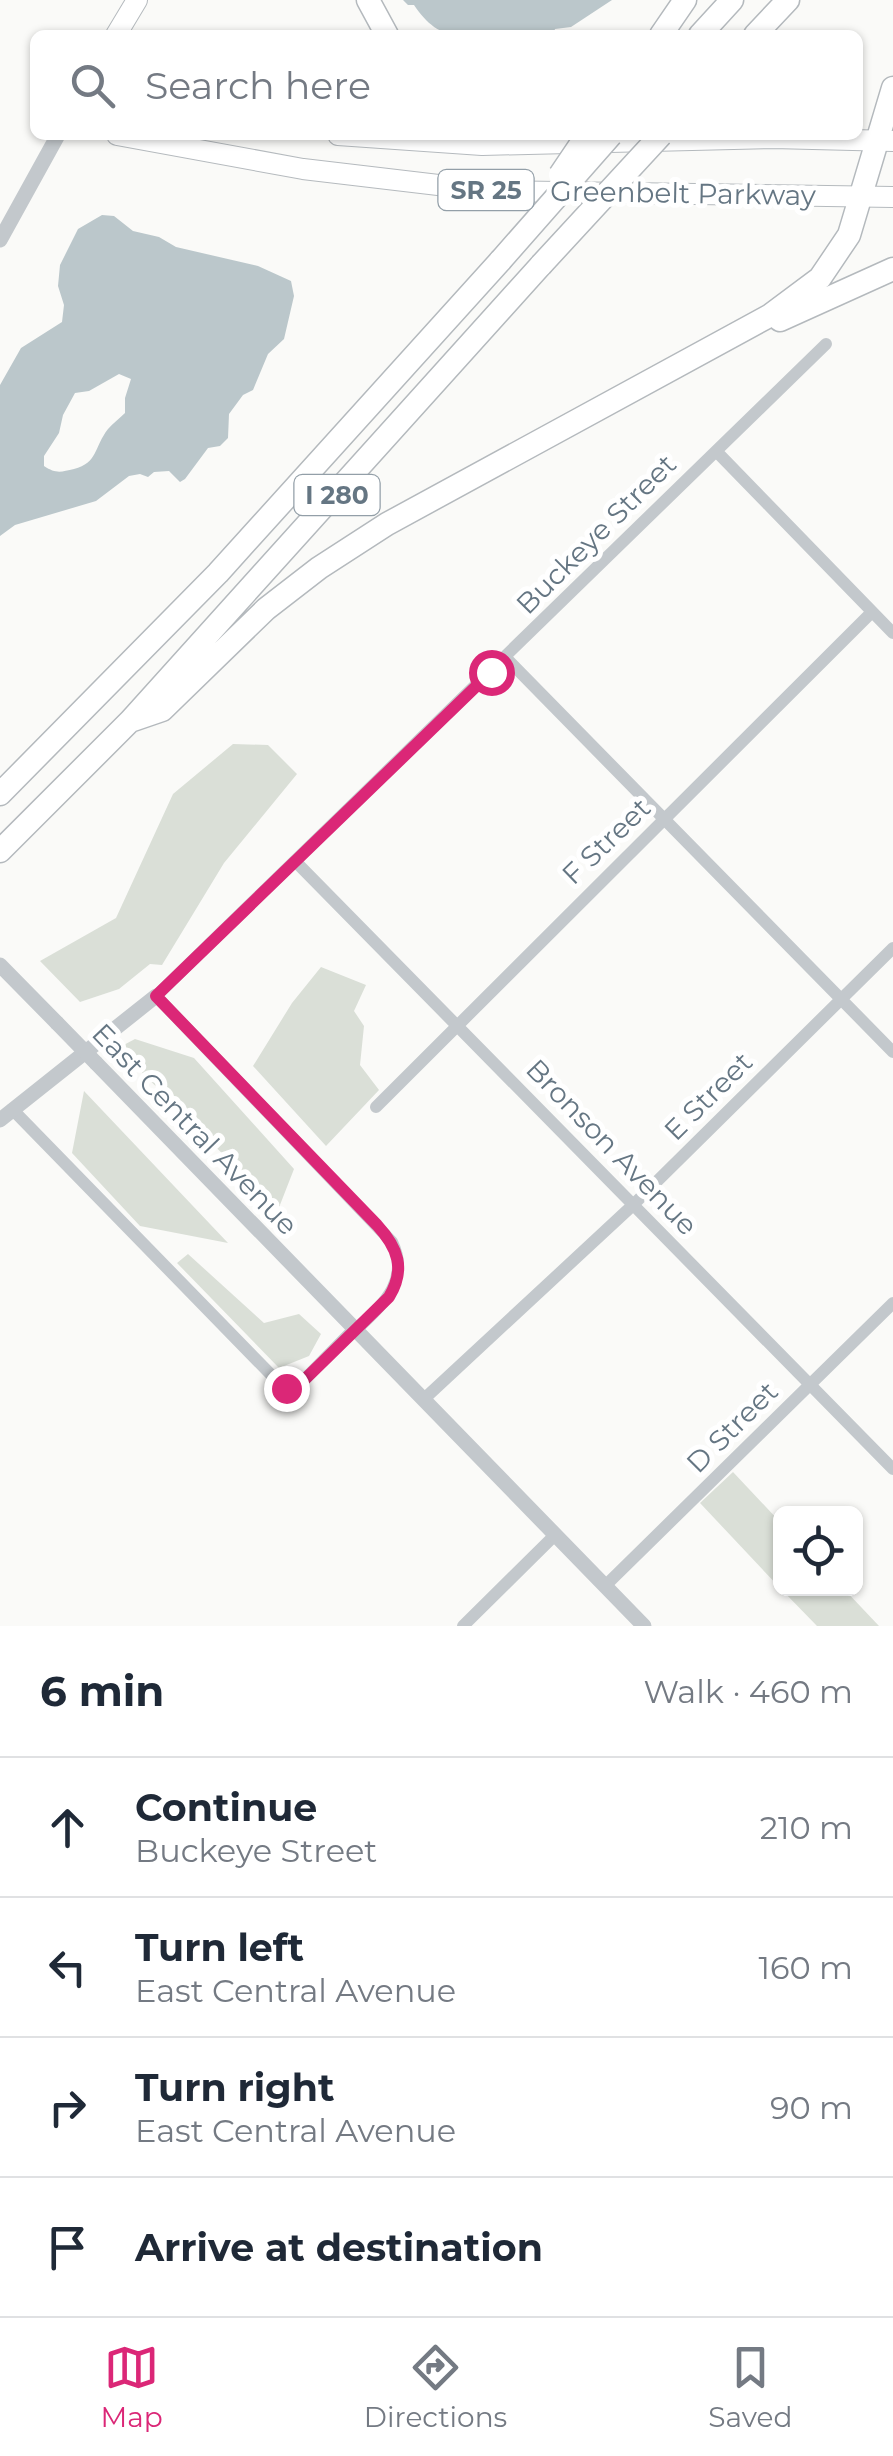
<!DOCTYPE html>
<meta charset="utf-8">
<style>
:root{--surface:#fff;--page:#f6f6f7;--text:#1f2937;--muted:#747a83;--line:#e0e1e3;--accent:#db2777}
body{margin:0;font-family:Montserrat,sans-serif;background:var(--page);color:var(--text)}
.controls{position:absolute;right:30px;bottom:30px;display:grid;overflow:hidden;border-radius:15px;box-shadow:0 2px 8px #0004}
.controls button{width:90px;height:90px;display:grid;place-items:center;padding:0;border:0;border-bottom:2px solid var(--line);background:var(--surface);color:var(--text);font:50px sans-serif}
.stop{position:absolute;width:30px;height:30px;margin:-22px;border:8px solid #db2777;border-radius:50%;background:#fff}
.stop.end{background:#db2777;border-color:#fff;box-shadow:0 2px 10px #0008}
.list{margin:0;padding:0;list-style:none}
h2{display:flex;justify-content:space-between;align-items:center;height:130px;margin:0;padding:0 40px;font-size:42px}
h2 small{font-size:32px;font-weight:400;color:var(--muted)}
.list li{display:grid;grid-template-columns:65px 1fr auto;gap:30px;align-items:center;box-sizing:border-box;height:140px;padding:0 40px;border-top:2px solid var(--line)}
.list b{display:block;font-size:38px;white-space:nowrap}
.list p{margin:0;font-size:32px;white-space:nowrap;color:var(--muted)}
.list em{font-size:32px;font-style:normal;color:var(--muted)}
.icon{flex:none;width:55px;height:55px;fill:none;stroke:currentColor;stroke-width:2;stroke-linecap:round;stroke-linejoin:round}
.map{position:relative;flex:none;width:893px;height:1626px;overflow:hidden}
.search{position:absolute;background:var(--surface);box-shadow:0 2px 8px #0004;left:30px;right:30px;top:30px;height:110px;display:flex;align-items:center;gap:25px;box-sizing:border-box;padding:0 35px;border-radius:15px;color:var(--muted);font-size:38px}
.sheet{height:690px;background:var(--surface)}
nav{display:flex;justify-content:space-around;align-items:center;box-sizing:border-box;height:140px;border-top:2px solid var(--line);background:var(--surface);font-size:28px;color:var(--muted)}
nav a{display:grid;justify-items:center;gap:5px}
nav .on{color:var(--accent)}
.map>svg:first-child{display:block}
</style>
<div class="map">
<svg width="893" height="1626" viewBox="0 0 893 1626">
<rect width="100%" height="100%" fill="#fafaf8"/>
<!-- green -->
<path fill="#dadfd7" d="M 233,744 L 268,745 L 297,774 L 224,863 L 162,965 L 150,964 L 119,989 L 80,1002 L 40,961 L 116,918 L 173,794 Z
M 321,967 L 366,985 L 354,1011 L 364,1026 L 360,1065 L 379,1090 L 326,1146 L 253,1066 L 292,1003 Z
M 135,1039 L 194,1058 L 294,1169 L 278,1210 L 118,1048 Z
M 84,1091 L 228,1243 L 140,1226 L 72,1153 Z
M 188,1254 L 264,1323 L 299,1314 L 321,1334 L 309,1356 L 279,1368 L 177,1263 Z
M 733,1472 L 780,1522 L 780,1588 L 700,1503 Z
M 781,1589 L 844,1589 L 879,1626 L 817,1626 Z"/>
<!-- water -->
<path fill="#bbc7cb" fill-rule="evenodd" d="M 403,0 L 612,0 L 571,27 L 555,29 L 553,35 L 505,35 L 498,31 L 485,35 L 479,31 C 449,41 431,30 414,5 L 408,5 Z
M 102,215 L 114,216 L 133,231 L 159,237 L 176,247 L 258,266 L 291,281 L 294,296 L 284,339 L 268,354 L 253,390 L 243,395 L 229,414 L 228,438 L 220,446 L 208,448 L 185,479 L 180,482 L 169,471 L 154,472 L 148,477 L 140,474 L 129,476 L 96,501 L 15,525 L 0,536 L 0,385 L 21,348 L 62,322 L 64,305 L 58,286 L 60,265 L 78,229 ZM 119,374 L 131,379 L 125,398 L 125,413 C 120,418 113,423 108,429 C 94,447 98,463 74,469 C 61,472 56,474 44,466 L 44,456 L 59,433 L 63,415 L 75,393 L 89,391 Z"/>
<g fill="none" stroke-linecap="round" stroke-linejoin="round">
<!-- primary casing -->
<g stroke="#b5babe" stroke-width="22">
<path id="primary" d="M 116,35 L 137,0
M 117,135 L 303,169 L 489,191 L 893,197
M 338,135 L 482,145 L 773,138 L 893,141"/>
</g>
<!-- motorway casing -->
<g stroke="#b4b9bd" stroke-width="25">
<path id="motorway" d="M 368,0 L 387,35
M 661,35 L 685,0
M 700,35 L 732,0
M 755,35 L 788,0
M 558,135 L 575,144
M 780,320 L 893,269
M 130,721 L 162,710 L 266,609 L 319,568 L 387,524 L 769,316 L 820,278 L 849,235 L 893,88
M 0,794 L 218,573 L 501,260
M 0,851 L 130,721 L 541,265"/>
</g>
<!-- minor -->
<path stroke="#c3c8cc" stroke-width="12" d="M 716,451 L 893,633
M 506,658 L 893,1052
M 295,861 L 893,1469
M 376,1107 L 872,612
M 12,1109 L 282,1386 L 297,1387 L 355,1328
M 356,1330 C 382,1305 411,1281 392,1242 L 156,996 L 826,344
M 424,1399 L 633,1205 L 893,948
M 605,1586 L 893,1303
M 463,1626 L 555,1535"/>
<!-- tertiary -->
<path stroke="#c3c8cc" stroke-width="15" d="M 0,240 L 58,135
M 0,965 L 57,1023
M 96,1063 L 644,1626
M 0,1120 L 156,996"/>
<!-- primary -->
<use href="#primary" stroke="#fff" stroke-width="20"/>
<!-- motorway -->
<use href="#motorway" stroke="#fff" stroke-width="22"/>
<!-- motorway-bridge casing -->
<g stroke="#b4b9bd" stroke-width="25" stroke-linecap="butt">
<path id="motorway-bridge" d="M 560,175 L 587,135
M 501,260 L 611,135
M 541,265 L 661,135"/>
</g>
<!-- tertiary-bridge -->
<path stroke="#c3c8cc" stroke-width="15" d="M 57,1023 L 96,1063"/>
<!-- motorway-bridge -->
<use href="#motorway-bridge" stroke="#fff" stroke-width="22"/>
</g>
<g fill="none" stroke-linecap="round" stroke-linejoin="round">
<!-- route -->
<path stroke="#db2777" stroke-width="12" d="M 286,1388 L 297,1387 L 389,1297 C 406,1269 398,1248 377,1225 L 156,996 L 491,672"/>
</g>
<g text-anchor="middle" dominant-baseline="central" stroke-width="10" stroke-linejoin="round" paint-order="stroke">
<!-- shield labels -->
<g fill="#fff" stroke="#939fa8" stroke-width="2.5">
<rect x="438.5" y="170" width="95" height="40" rx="8"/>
<rect x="294.5" y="475" width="85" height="40" rx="8"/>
</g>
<g font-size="25" font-weight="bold" fill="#657683">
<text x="486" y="190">SR 25</text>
<text x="337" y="495">I 280</text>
</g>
<!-- street labels -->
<g font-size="28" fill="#657683" stroke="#fff">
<text transform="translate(683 193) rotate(1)">Greenbelt Parkway</text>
<text transform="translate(596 534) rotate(-45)">Buckeye Street</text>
<text transform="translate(606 841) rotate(-44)">F Street</text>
<text transform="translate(708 1096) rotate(-45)">E Street</text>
<text transform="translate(195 1129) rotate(46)">East Central Avenue</text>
<text transform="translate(612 1147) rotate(46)">Bronson Avenue</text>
<text transform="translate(732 1427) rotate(-45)">D Street</text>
</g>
</g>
</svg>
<div class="controls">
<button><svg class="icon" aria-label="locate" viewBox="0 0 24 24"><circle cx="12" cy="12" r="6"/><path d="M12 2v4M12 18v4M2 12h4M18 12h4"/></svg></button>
</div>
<div class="stop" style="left:491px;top:672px"></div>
<div class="stop end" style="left:286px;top:1388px"></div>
<div class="search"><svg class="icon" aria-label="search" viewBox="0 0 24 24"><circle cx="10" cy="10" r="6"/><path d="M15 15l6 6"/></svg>Search here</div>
</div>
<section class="sheet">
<h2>6 min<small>Walk · 460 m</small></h2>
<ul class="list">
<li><svg class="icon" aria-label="ahead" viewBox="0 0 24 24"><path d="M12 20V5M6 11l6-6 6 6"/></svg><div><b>Continue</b><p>Buckeye Street</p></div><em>210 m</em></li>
<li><svg class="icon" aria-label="left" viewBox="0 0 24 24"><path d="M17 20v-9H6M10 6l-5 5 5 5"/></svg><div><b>Turn left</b><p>East Central Avenue</p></div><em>160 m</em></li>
<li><svg class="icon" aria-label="right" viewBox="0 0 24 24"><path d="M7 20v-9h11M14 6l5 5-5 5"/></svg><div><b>Turn right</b><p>East Central Avenue</p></div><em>90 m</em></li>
<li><svg class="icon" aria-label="arrive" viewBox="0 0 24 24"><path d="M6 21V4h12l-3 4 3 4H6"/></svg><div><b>Arrive at destination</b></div></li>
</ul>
</section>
<nav>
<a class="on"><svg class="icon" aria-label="map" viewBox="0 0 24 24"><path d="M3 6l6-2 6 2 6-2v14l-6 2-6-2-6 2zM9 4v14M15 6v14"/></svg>Map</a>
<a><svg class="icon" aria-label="directions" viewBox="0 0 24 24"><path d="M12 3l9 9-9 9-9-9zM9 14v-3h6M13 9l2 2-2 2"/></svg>Directions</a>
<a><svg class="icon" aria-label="saved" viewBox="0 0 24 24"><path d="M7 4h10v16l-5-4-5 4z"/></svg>Saved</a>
</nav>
